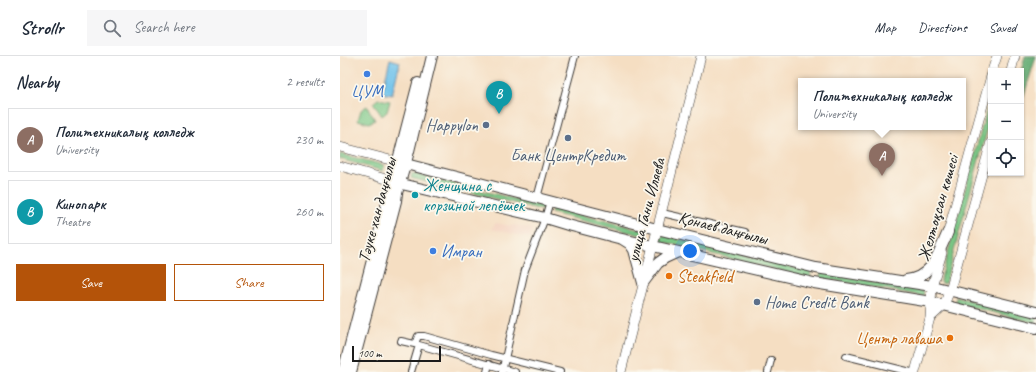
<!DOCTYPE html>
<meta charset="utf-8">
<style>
:root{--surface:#fff;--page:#f6f6f7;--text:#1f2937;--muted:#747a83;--line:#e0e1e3;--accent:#b45309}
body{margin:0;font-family:Caveat,sans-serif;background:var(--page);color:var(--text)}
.controls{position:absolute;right:12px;top:12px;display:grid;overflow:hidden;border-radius:0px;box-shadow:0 1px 3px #0004}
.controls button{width:36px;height:36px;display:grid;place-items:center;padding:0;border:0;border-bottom:1px solid var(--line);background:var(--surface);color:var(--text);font:20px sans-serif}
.scale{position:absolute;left:12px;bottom:10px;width:89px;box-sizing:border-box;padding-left:4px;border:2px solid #1c1c1c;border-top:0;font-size:11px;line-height:14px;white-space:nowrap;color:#1c1c1c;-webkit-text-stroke:3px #fbf7ec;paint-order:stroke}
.you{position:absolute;left:350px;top:195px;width:14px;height:14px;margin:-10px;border:3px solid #fff;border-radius:50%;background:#1a73e8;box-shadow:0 0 0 6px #1a73e833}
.badge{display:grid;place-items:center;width:26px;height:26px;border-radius:50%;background:var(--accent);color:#fff;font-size:13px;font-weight:700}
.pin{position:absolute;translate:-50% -33px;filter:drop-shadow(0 1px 2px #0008)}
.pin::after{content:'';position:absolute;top:21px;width:14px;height:12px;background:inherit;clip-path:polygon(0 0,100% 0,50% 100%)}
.popup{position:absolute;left:458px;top:22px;width:168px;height:52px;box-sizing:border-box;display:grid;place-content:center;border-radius:0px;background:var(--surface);filter:drop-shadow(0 1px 3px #0005);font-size:13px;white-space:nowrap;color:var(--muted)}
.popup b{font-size:15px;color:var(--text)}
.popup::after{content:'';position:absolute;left:50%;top:100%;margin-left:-8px;border:8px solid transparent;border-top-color:var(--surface)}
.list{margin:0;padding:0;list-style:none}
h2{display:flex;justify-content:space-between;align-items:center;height:52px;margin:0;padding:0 16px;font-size:17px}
h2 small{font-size:13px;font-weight:400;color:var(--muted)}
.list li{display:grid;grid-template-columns:26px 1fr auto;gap:12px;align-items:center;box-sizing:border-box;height:64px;margin:0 8px 8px;padding:0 8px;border:1px solid var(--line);border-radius:0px}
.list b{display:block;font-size:15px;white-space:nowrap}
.list p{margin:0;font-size:13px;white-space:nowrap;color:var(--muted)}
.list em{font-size:13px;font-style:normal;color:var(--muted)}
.actions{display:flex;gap:8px;padding:12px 16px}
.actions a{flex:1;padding:9px 0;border:1px solid var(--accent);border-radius:0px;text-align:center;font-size:14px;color:var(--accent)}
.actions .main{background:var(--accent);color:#fff}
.icon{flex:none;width:22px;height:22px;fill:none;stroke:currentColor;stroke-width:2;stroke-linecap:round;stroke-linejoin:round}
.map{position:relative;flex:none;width:696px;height:316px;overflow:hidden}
header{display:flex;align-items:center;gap:24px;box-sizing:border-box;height:56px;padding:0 20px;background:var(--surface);border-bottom:1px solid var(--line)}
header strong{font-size:19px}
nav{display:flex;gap:22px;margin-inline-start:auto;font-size:14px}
.search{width:280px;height:36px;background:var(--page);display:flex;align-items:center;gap:10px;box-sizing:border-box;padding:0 14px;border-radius:0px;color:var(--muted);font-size:15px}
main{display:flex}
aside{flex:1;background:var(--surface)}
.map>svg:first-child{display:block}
</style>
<header>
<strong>Strollr</strong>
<div class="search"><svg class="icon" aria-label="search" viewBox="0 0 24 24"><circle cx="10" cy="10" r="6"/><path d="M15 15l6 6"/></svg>Search here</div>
<nav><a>Map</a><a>Directions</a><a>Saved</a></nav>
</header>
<main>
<aside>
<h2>Nearby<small>2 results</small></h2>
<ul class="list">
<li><span class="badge" style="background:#8d6e63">A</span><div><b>Политехникалық колледж</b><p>University</p></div><em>230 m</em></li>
<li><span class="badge" style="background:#0f9aa8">B</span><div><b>Кинопарк</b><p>Theatre</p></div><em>260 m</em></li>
</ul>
<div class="actions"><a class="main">Save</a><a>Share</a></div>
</aside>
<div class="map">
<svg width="696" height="316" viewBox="0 0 696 316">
<rect width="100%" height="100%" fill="#fbf7ec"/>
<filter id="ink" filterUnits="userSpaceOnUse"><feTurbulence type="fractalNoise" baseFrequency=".025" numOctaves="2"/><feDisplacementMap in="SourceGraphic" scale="8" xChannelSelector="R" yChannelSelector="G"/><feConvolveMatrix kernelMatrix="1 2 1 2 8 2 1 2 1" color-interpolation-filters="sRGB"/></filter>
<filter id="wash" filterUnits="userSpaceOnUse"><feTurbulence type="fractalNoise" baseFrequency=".012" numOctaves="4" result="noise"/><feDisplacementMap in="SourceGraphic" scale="16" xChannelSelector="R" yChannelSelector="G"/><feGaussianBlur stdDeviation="0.9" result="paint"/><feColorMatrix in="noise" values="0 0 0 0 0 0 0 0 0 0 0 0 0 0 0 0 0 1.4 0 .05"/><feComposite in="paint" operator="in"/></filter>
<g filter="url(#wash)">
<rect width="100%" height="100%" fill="#f5dec2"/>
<!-- built -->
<path fill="#f4d3c0" d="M 156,167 L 171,170 L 174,169 L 192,173 L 192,174 L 190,182 L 151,173 Z"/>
<!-- green -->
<path fill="#7bc786" stroke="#4c7251" d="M 651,38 L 651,60 L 605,228 L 600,226 Z
M 38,43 L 50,45 L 47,56 L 42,60 L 33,47 Z
M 27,50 L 35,64 L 29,67 L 18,64 L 21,54 Z
M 0,98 L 44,109 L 43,115 L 0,103 Z
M 72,117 L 203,150 L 202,154 L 71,122 Z
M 212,152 L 307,175 L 305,180 L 211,157 Z
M 322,179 L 471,216 L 470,222 L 320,185 Z
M 481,216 L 584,235 L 583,240 L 480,222 Z
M 616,241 L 696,261 L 696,267 L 615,247 Z"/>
<!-- forest -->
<path fill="#64ac73" stroke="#406448" d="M 685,0 L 696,0 L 696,1 L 684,39 L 681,39 L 681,15 Z"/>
<!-- water -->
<path fill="#6fc2eb" stroke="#466f84" d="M 50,3 L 60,6 L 52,39 L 42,37 Z"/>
</g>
<g filter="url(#ink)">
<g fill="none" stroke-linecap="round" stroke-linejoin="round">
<!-- street casing -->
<g stroke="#3d3935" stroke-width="8">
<path id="street" d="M 197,142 L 235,0
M 322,157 L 405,176
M 61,285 L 79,289 L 175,316
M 75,288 L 78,280 L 84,280 L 151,299 L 220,316
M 506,300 L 571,316
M 71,316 L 79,289
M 147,316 L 149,308
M 162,316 L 185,214 L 205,162 L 210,145
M 428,316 L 431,304"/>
</g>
<!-- secondary casing -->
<g stroke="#3d3935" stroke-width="10">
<path id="secondary" d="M 652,15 L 657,0
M 671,15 L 675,0
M 0,91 L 58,106
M 0,110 L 53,125
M 606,183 L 651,20
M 590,262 L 604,249 L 610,234 L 651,86
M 281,316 L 361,0
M 575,316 L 590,262 L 592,230 L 602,197"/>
</g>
<!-- primary casing -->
<g stroke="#3d3935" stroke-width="12">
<path id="primary" d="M 58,106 L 317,173 L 476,212 L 592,230 L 696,256
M 53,125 L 66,129 L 205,162 L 228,169 L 278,182 L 474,227 L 591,246 L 696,272
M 282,183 L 290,188 L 294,194 L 303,227 L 318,207 L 325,202 L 338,196
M 566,224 C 593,221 598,197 608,176
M 3,316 L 78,27
M 11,316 L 56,145 L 57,137 L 68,99 L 92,0"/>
</g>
<!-- street -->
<use href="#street" stroke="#fff" stroke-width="6"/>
<!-- secondary -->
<use href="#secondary" stroke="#fff" stroke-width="9"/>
<!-- primary -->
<use href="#primary" stroke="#fff" stroke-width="10"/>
</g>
</g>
<!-- markers -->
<g fill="#3f7fe0" stroke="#fbf7ec" stroke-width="1.5">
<circle cx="27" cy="18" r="4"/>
<circle cx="93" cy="195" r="4"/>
</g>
<g fill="#5c6f8a" stroke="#fbf7ec" stroke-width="1.5">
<circle cx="146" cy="69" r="4"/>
<circle cx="228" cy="82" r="4"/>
<circle cx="417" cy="246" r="4"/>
</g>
<circle fill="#0f9aa8" stroke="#fbf7ec" stroke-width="1.5" cx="75" cy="139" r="4"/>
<g fill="#e8710a" stroke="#fbf7ec" stroke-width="1.5">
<circle cx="329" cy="220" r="4"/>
<circle cx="610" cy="282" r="4"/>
</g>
<g text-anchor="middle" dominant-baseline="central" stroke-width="3.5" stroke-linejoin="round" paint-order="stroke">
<!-- shop labels -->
<g font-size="17" fill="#366cbe" stroke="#fbf7ec">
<text x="27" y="35">ЦУМ</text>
<text x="101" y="195" text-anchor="start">Имран</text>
</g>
<!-- service labels -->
<g font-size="17" fill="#4e5e75" stroke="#fbf7ec" text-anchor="end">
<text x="138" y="69">Happylon</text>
<text x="228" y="99" text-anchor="middle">Банк ЦентрКредит</text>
<text x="425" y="246" text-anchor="start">Home Credit Bank</text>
</g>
<!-- culture labels -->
<g font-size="17" fill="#0d838f" stroke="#fbf7ec" text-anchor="start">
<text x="83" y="129">Женщина с<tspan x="83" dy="20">корзиной лепёшек</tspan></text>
</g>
<!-- street labels -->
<g font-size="17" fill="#1c1c1c" stroke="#fbf7ec">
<text transform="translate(598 152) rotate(-74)">Желтоқсан көшесі</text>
<text transform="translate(37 154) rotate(-75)">Тәуке хан даңғылы</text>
<text transform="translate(306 154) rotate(-75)">улица Гани Иляева</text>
<text transform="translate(383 172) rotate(14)">Қонаев даңғылы</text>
</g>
<!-- food labels -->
<g font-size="17" fill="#c56008" stroke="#fbf7ec" text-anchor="start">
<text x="337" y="220">Steakfield</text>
<text x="602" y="282" text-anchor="end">Центр лаваша</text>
</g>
</g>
</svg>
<div class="controls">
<button>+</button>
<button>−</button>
<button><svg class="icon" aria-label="locate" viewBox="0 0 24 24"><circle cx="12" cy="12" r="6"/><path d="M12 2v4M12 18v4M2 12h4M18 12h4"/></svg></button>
</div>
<div class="scale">100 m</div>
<div class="you"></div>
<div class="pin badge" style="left:542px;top:120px;background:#8d6e63">A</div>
<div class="popup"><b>Политехникалық колледж</b>University</div>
<div class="pin badge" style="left:159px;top:58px;background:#0f9aa8">B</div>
</div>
</main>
